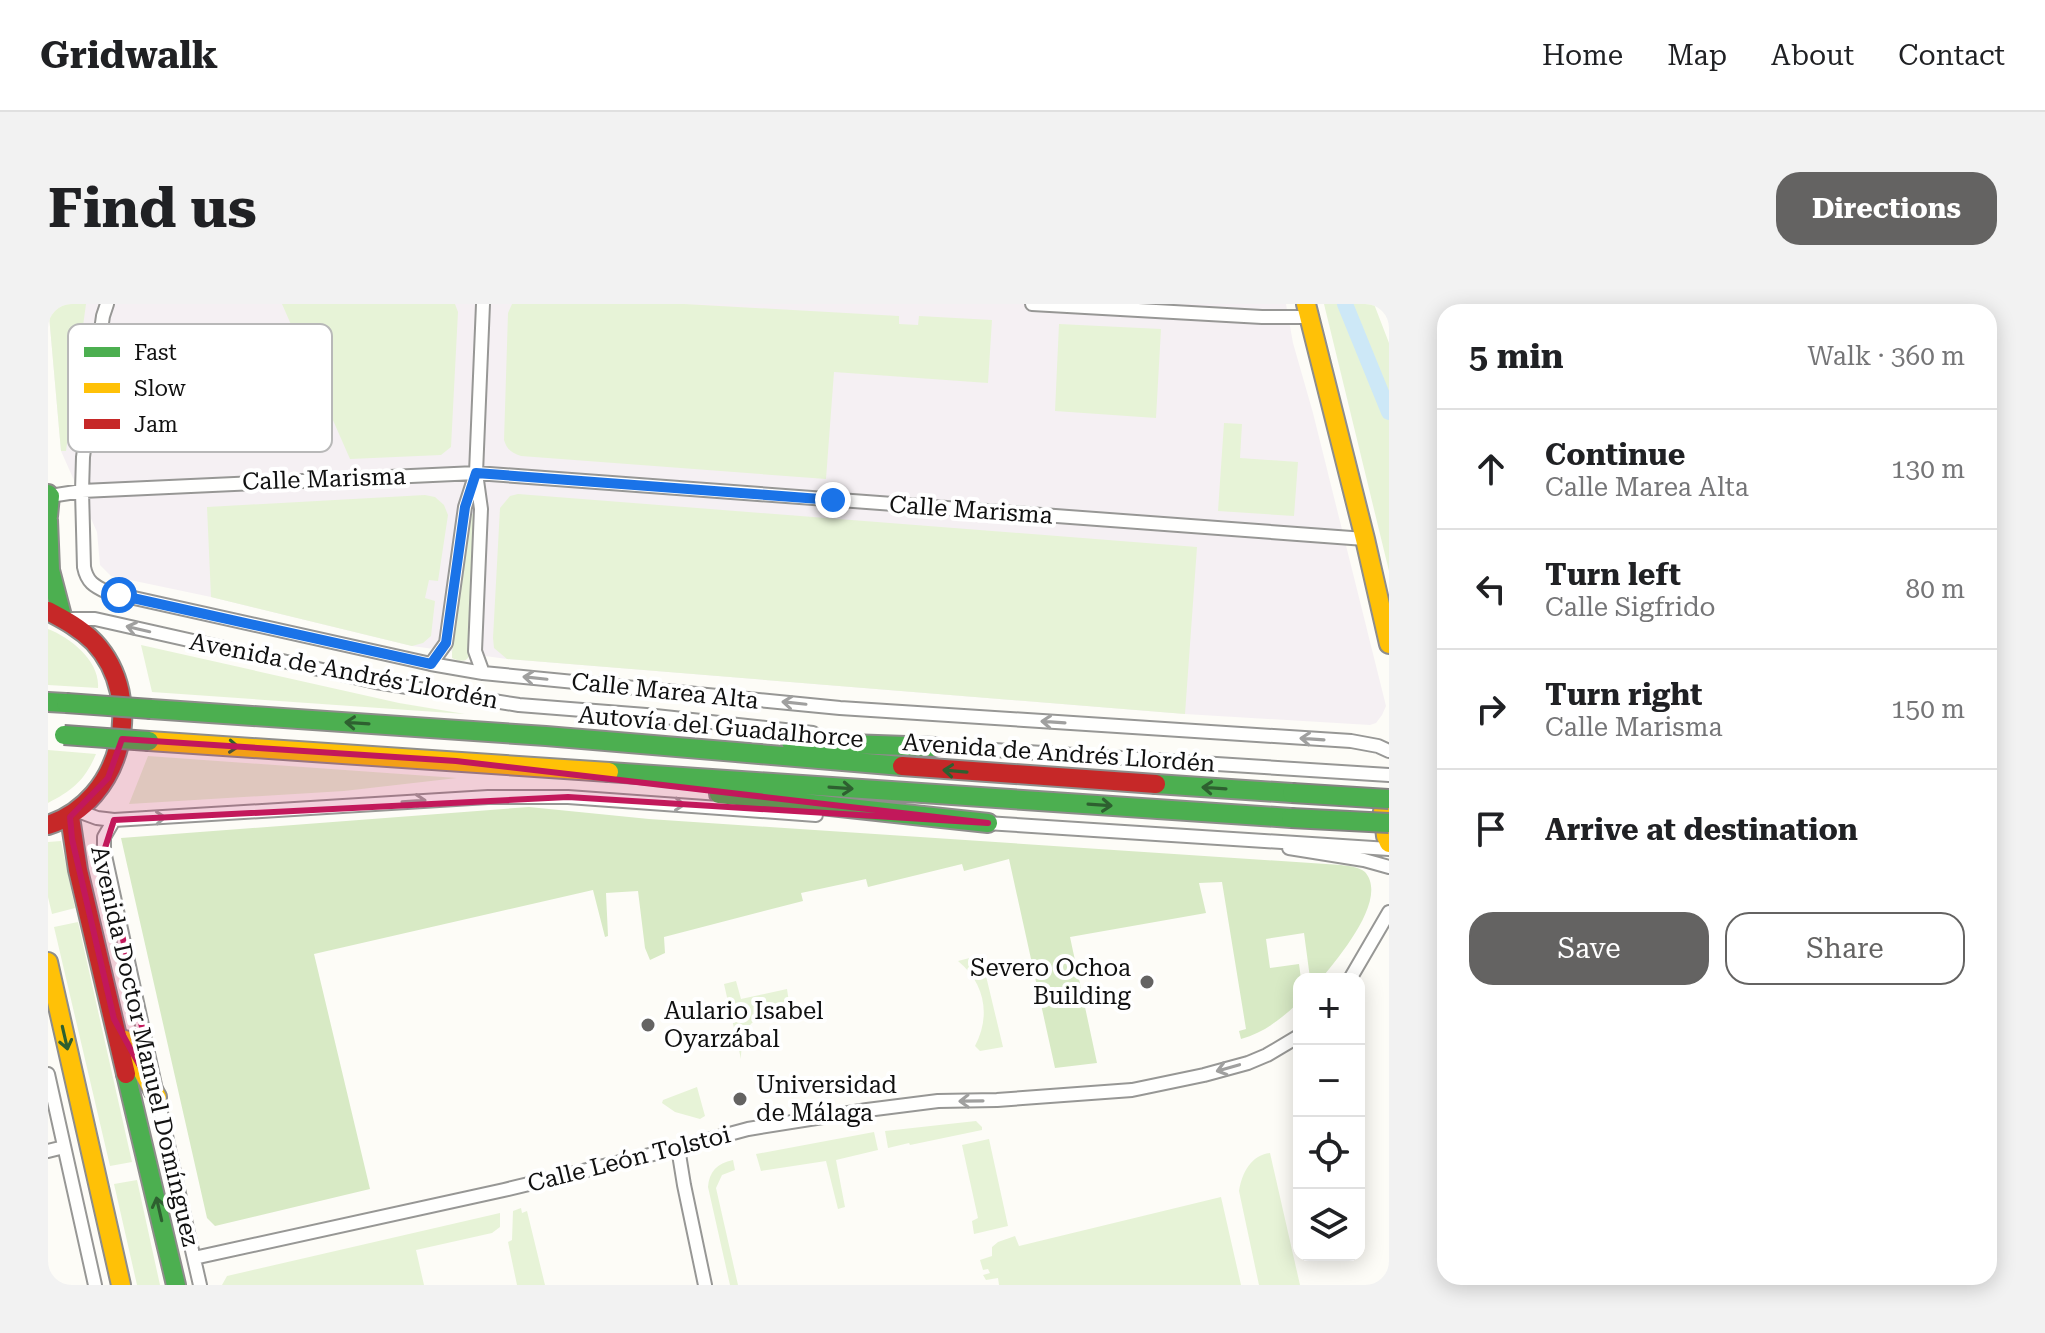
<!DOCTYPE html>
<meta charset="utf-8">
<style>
:root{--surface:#fff;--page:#f2f2f2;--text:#202124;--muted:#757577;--line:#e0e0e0;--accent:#646362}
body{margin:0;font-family:"Roboto Serif",serif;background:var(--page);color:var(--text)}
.controls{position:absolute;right:24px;bottom:24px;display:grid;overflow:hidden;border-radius:16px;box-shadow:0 4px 20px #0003}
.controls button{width:72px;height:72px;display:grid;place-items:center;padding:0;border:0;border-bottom:2px solid var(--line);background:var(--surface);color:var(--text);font:40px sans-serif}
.stop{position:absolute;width:24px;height:24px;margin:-18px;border:6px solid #1a73e8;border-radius:50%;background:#fff}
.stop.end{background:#1a73e8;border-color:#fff;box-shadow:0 2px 8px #0008}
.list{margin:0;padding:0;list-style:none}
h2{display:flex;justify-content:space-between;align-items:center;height:104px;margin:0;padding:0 32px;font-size:34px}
h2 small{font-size:26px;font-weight:400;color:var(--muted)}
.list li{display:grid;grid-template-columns:52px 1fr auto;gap:24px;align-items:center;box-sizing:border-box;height:120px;padding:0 32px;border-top:2px solid var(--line)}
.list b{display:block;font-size:30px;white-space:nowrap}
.list p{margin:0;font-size:26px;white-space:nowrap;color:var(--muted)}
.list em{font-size:26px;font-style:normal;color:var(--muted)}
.actions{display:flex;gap:16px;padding:24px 32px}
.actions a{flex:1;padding:18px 0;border:2px solid var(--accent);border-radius:24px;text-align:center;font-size:28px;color:var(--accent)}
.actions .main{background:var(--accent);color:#fff}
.icon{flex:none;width:44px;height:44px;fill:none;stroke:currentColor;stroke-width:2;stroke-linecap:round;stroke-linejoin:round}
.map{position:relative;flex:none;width:1341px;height:981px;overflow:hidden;border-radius:24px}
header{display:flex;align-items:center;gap:48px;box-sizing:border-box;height:112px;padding:0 40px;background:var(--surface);border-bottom:2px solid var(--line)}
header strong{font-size:38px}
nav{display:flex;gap:44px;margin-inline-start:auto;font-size:28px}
.intro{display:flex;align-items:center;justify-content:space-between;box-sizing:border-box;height:192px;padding:0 48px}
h1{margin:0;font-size:56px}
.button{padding:20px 36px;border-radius:24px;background:var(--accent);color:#fff;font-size:28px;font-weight:700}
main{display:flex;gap:48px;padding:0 48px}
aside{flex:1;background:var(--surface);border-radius:24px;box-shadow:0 4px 20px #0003}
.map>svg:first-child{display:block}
</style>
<header>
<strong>Gridwalk</strong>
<nav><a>Home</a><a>Map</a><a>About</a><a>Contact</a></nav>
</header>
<div class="intro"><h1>Find us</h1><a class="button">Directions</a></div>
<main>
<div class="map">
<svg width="1341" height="981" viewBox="0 0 1341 981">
<rect width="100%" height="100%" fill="#fdfcf7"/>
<!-- industrial -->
<path fill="#f5f0f3" d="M 0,0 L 1238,0 L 1245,39 L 1265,109 L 1338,402 L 1334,411 L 1328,419 L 1322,421 L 1137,410 L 459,355 L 364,342 L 163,293 L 63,272 L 52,261 L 49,228 L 13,147 Z"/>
<!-- green -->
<path fill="#e7f3d7" d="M 0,0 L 38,0 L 18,147 L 13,147 Z
M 234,0 L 407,0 L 410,8 L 403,143 L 393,151 L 302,155 Z
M 464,0 L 636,0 L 851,12 L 851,20 L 870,21 L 871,12 L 944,16 L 940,79 L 786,68 L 778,175 L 473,152 C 464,149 459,146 456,136 L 460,9 Z
M 1276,0 L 1326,0 L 1341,39 L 1341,267 Z
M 1011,20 L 1113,25 L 1108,114 L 1007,107 Z
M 1176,119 L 1194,120 L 1192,154 L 1250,158 L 1246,212 L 1170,207 Z
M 470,190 L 1149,243 L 1137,410 L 459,355 L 446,344 L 445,334 L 452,204 L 462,192 Z
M 377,191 L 387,193 L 396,201 L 400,211 L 390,277 L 381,276 L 377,294 L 387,297 L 383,332 L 375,339 L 364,342 L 163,293 L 159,203 Z
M 424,210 L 427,210 L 428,213 L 422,349 C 420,359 412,358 404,354 L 404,348 Z
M 0,325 C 23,334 52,357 50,384 L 0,381 Z
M 93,341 L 351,399 L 417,410 L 104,388 Z
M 0,446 L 48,450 C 37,476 25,486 0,499 Z
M 100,452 L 409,474 L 296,487 L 81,500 Z
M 13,537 L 27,604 L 4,610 L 0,593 L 0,538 Z
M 30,618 L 84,858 L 62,862 L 6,623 Z
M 933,651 L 955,743 L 932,747 L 927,742 C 943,712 937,679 910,657 Z
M 688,677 L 693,695 L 739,685 L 742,705 C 708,712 694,716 693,755 L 676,680 Z
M 649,783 L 657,812 L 652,815 L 627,808 L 614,799 L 615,796 Z
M 928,817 L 934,823 L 934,826 L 862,841 L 861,839 L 840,844 L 837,827 Z
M 826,828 L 830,846 L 788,856 L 797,903 L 790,905 L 778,857 L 713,867 L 708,850 Z
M 941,835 L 960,922 L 926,930 L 924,917 L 930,914 L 914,841 Z
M 1222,849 L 1252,981 L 1211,981 L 1191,887 C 1194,869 1203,851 1222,849 Z
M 685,856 L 687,866 L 674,871 L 668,884 L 690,981 L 682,981 L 660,883 C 661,868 669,859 685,856 Z
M 89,876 L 112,981 L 89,981 L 66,880 Z
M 1173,893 L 1193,981 L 951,981 L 950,974 L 938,976 L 935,971 L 942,969 L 940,965 L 935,966 L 932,956 L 944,952 L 944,943 L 950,938 L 967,932 L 971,942 Z
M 473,904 L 474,909 L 479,907 L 497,981 L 469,981 L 460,938 L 464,936 L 465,907 Z
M 452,909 L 452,923 L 444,929 L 368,946 L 376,981 L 174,981 L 179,972 Z"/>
<!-- forest -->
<path fill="#d8eac5" d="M 481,503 L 601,515 L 1293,561 C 1301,562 1311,563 1317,568 C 1341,595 1290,654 1273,675 L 1262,674 L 1256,629 L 1218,635 L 1222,664 L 1251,660 L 1253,675 L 1251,675 L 1251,698 C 1233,715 1217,728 1193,735 L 1191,727 L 1198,725 L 1174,578 L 1151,579 L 1158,609 L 1022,633 L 1049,759 L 1007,764 L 961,555 L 916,567 L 914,560 L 820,583 L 818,575 L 753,589 L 755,597 L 616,633 L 617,649 L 602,656 L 597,644 L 590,587 L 558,589 L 560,632 L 557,633 L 545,586 L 266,650 L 322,885 L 167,922 L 159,914 L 73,534 Z"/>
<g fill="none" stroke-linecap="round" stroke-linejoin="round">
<!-- canal -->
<path stroke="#cde8f7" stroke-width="16" d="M 1297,0 L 1341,108"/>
<!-- street casing -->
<g stroke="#979795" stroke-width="16">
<path id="street" d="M 59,0 L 55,12 L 35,153 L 34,187 L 36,263 C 39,278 46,282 59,288 L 383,360 L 435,369 L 792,404 L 1303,437 L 1330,442 L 1341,447
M 435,0 L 428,169 L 433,205 L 427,347 L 435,369
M 984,0 L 1214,13 L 1261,13
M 2,192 L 34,187 L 428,169 L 1317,235
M 19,315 L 47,315 L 328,378 L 471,401 L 598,411 L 765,429
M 383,360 L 398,339 L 417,203 L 427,172
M 883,442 L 1341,471
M 30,507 L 49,514 L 66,516 L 440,493 L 520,493 L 768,511
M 66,516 L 56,533 L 56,547 L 124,859 L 152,981
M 938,519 L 1341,545
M 1241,544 L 1316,556 L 1341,563
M 1302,675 L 1341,608
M 0,770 L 47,981
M 630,844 L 636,881 L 657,981
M 0,847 L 16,843
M 146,954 L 456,886 L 622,846 L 700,825 L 819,806 L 890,797 L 949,796 L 1084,786 L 1156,771 L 1200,759 L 1219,751 L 1251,732"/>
</g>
<!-- fast casing -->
<g stroke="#8e8d8b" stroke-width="22">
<path id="fast" d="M 0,190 L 2,192 L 0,212
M 0,216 L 2,266 L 14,312
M 0,398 L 18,399
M 103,405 L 498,432 L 854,462
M 743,438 L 887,443
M 561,468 L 1243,514
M 1108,480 L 1244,489
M 671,490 L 940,519
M 78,770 L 128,981"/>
</g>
<!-- slow casing -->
<g stroke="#8e8d8b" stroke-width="22">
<path id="slow" d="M 1258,0 L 1317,235 L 1341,340
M 101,437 L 561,468
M 1335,507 L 1338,532 L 1341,539
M 0,658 L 73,981
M 77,736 L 109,793"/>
</g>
<!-- jam casing -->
<g stroke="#8e8d8b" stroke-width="22">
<path id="jam" d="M 0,307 C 17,316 32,324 46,338 C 99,395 74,497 0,521
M 854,462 L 1108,480
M 22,513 L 30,566 L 78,770"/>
</g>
<!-- street -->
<use href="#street" stroke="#fffffe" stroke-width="12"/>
<!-- fast -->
<use href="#fast" stroke="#4caf50" stroke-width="18"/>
<!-- slow -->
<use href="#slow" stroke="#ffc107" stroke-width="18"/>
<!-- jam -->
<use href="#jam" stroke="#c62828" stroke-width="18"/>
<!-- fast-bridge casing -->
<g stroke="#858482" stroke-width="22" stroke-linecap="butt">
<path id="fast-bridge" d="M 18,399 L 103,405
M 16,431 L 101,437
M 1244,489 L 1341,495
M 1243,514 L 1341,519"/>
</g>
<!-- fast-bridge -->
<use href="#fast-bridge" stroke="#4caf50" stroke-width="18"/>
</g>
<!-- one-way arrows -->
<defs><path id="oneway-shaft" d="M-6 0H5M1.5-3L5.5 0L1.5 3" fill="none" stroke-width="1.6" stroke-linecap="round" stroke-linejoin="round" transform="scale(2)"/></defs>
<g stroke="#a0a09f">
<use href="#oneway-shaft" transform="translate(90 325) rotate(-167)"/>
<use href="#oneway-shaft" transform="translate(487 374) rotate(-174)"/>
<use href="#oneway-shaft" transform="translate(746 399) rotate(-174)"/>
<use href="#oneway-shaft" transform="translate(1005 418) rotate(-176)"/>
<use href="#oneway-shaft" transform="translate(1264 435) rotate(-176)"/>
<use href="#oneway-shaft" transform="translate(366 497) rotate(-4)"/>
<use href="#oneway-shaft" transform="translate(625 500) rotate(4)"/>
<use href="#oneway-shaft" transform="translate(106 514) rotate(-4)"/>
<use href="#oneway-shaft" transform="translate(1180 764) rotate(164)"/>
<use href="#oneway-shaft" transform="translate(923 797) rotate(179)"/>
</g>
<g stroke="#2e6030">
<use href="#oneway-shaft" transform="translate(309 419) rotate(-176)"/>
<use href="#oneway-shaft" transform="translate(179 442) rotate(4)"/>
<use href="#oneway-shaft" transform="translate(907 467) rotate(-175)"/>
<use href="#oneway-shaft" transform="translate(793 484) rotate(4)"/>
<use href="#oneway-shaft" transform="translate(1166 484) rotate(-176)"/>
<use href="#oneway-shaft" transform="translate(1052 501) rotate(4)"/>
<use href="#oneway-shaft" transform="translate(17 734) rotate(77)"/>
<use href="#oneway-shaft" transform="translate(111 905) rotate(-103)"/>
</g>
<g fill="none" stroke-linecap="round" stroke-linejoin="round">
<!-- route -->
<path stroke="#1a73e8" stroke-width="10" d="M 71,291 L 383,360 L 398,339 L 417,203 L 428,169 L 785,196"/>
</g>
<!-- marked area -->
<path fill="#c2185b" fill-opacity="0.2" stroke="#c2185b" stroke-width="6" stroke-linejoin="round" d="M 74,435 L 408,457 L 940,519 L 520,493 L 66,516 L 56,547 L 109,793 L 66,715 L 24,535 L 22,513 L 60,474 Z"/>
<!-- markers -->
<g fill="#646362" stroke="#fff" stroke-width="3">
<circle cx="1099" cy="678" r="8"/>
<circle cx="600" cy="721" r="8"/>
<circle cx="692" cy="795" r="8"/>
</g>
<g text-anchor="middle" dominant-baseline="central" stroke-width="8" stroke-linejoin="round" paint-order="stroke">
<!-- street labels -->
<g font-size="24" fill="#111" stroke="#fff">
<text transform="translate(276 175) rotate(-2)">Calle Marisma</text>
<text transform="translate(923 206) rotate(4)">Calle Marisma</text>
<text transform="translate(296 367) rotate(11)">Avenida de Andrés Llordén</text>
<text transform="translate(617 387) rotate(6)">Calle Marea Alta</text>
<text transform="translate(673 423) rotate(5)">Autovía del Guadalhorce</text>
<text transform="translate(1011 449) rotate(4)">Avenida de Andrés Llordén</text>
<text transform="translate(97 742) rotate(77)">Avenida Doctor Manuel Domínguez</text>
<text transform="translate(581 855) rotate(-14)">Calle León Tolstoi</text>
</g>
<!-- poi labels -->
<g font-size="24" fill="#111" stroke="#fff" text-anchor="start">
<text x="1083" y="664" text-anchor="end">Severo Ochoa<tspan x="1083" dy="28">Building</tspan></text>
<text x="616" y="707">Aulario Isabel<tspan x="616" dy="28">Oyarzábal</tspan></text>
<text x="708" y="781">Universidad<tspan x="708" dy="28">de Málaga</tspan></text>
</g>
</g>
<!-- legend -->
<rect x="20" y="20" width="264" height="128" rx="12" fill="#fff" stroke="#b8b8b8" stroke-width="2"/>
<rect x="36" y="43" width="36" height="10" fill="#4caf50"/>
<rect x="36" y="79" width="36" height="10" fill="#ffc107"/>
<rect x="36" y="115" width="36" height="10" fill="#c62828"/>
<g font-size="22" fill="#111">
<text x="86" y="56">Fast</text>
<text x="86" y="92">Slow</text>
<text x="86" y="128">Jam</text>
</g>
</svg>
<div class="controls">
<button>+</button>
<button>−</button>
<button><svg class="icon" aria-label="locate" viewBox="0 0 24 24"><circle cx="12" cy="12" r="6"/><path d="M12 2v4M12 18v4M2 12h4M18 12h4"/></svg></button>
<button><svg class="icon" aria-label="layers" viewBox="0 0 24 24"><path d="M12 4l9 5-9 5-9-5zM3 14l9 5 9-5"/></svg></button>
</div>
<div class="stop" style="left:71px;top:291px"></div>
<div class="stop end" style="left:785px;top:196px"></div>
</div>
<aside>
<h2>5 min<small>Walk · 360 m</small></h2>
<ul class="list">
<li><svg class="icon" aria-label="ahead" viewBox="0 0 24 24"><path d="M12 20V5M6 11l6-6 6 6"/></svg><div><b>Continue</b><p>Calle Marea Alta</p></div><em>130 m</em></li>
<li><svg class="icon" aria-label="left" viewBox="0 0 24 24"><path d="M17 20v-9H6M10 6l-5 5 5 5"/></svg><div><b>Turn left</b><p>Calle Sigfrido</p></div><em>80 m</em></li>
<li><svg class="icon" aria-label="right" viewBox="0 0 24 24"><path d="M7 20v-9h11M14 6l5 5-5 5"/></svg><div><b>Turn right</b><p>Calle Marisma</p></div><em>150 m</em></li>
<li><svg class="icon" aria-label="arrive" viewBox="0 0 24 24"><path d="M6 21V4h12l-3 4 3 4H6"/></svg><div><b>Arrive at destination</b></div></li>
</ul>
<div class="actions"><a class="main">Save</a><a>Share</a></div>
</aside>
</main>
